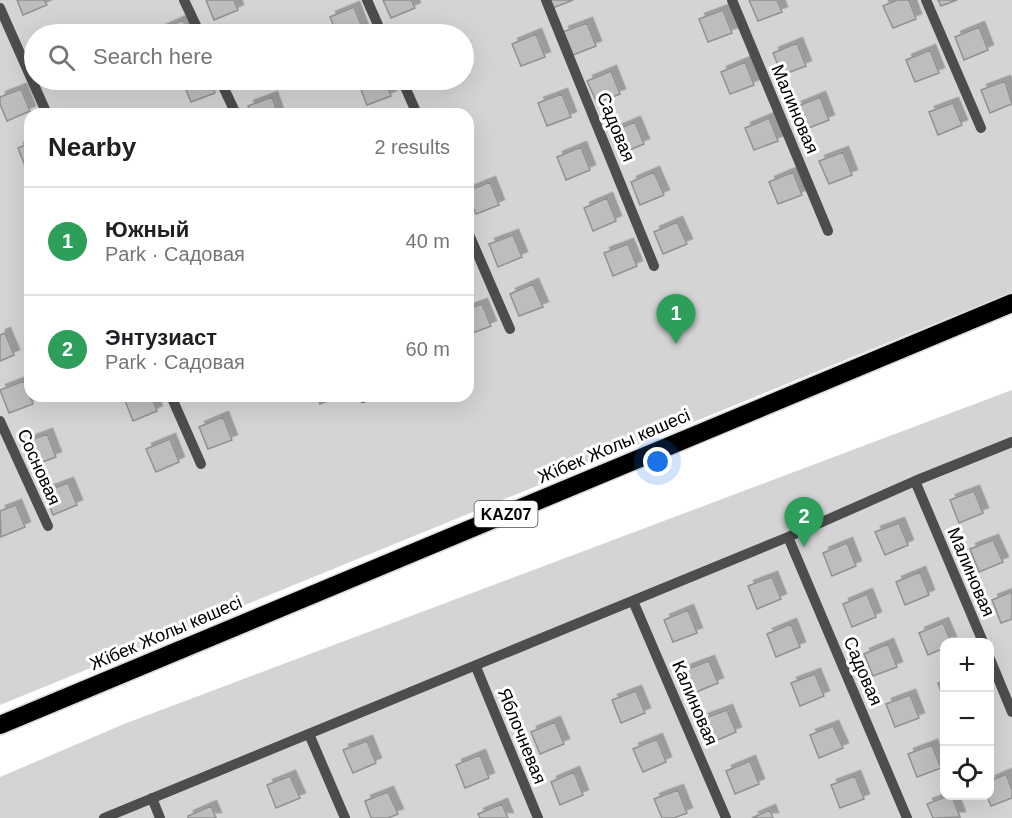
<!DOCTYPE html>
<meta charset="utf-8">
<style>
:root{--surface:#fff;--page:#f6f6f6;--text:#202124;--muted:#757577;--line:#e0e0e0;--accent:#000}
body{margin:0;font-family:Helvetica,sans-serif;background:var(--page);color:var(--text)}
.controls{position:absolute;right:18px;bottom:18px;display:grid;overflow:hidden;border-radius:12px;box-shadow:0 6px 24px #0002}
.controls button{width:54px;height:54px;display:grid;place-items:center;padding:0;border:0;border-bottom:2px solid var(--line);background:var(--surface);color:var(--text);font:30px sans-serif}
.you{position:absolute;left:658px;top:462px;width:21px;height:21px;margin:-15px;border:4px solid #fff;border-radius:50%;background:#1a73e8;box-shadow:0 0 0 9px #1a73e833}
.badge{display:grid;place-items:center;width:39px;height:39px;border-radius:50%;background:var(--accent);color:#fff;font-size:20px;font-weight:700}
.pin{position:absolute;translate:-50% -50px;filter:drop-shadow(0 2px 3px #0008)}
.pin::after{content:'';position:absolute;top:32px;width:21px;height:18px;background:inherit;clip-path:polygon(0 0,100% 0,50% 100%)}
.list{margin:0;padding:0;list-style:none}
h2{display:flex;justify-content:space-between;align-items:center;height:78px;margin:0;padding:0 24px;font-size:26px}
h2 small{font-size:20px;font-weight:400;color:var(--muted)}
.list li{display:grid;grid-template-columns:39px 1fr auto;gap:18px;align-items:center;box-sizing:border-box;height:108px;padding:0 24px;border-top:2px solid var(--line)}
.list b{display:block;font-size:22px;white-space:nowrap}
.list p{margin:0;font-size:20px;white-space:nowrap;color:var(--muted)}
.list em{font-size:20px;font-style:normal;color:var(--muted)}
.icon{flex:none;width:33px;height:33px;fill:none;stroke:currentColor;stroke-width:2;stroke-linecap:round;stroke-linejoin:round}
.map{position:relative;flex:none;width:1012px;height:818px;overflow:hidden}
.search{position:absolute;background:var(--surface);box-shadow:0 6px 24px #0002;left:24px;top:24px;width:450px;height:66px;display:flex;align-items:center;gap:15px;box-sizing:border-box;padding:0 21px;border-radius:33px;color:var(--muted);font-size:22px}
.panel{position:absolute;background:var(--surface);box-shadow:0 6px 24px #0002;left:24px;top:108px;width:450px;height:294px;border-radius:18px}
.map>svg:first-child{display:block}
</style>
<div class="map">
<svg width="1012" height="818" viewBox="0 0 1012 818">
<defs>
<filter id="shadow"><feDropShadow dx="5.5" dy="-5.5" stdDeviation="0" flood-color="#0004"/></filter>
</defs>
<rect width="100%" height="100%" fill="#fff"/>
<!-- green -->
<path fill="#d4d4d4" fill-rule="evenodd" d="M 0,0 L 1012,0 L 1012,292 L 0,705 ZM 34,34 L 464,34 L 464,80 L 34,80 ZM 30,114 L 468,114 L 468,396 L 30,396 Z
M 1012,390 L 1012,818 L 0,818 L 0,777 L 124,724 ZM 944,642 L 990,642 L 990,796 L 944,796 Z"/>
<!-- building -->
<path fill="#bdbdbd" stroke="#919191" stroke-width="1.5" filter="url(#shadow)" d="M 17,0 L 44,0 L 47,5 L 23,15 Z
M 206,0 L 234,0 L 238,10 L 214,20 Z
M 383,0 L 411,0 L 415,8 L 391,18 Z
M 550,0 L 573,0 L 553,8 Z
M 749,0 L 777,0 L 782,12 L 758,21 Z
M 897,0 L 909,0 L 916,19 L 893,28 L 883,6 Z
M 938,0 L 957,0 L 941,6 Z
M 354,7 L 363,30 L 351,34 L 337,34 L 330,17 Z
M 723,10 L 732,33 L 708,42 L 699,19 Z
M 183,20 L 189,34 L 162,34 L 160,30 Z
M 587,23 L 596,46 L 573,55 L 563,32 Z
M 979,27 L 988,50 L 964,60 L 955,37 Z
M 536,34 L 545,57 L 521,66 L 512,44 Z
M 797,43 L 806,66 L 782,75 L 773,53 Z
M 930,50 L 939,73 L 915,82 L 906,60 Z
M 745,62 L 754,85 L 730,94 L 721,72 Z
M 611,71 L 620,94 L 597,103 L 587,81 Z
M 182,80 L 210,80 L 215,93 L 191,102 Z
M 365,80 L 385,80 L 391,96 L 367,105 L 358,82 Z
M 1005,81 L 1012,104 L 990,113 L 981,90 Z
M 21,89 L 30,111 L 7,121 L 0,104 L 0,97 Z
M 562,94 L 571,117 L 547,126 L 538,103 Z
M 272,97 L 278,114 L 251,114 L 248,106 Z
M 820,97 L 829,120 L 806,129 L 796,107 Z
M 953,103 L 962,125 L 938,135 L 929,112 Z
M 769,118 L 778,141 L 754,150 L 745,128 Z
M 635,122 L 644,144 L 620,154 L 611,132 Z
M 30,143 L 30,170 L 27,171 L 18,148 Z
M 581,147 L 590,170 L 566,180 L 557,157 Z
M 843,152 L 852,175 L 829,184 L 819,161 Z
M 654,172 L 664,195 L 640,205 L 631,182 Z
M 793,172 L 802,195 L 778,204 L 769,182 Z
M 490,182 L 499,205 L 476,214 L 468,196 L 468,191 Z
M 607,198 L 616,221 L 593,231 L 584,208 Z
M 677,222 L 687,244 L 663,254 L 654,232 Z
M 513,235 L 522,257 L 498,267 L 489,244 Z
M 628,244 L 637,266 L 613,276 L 604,253 Z
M 533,284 L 543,307 L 519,316 L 510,294 Z
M 482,304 L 491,326 L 468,335 L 468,309 Z
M 5,333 L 14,355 L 0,361 L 0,335 Z
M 24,381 L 33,404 L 9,413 L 0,390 Z
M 129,396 L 151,396 L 157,411 L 133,421 L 124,398 Z
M 317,396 L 340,396 L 320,404 Z
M 223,417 L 232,440 L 208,449 L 199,427 Z
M 47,434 L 56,457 L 32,466 L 23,443 Z
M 170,439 L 179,462 L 156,472 L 146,449 Z
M 68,483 L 77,505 L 53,515 L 44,492 Z
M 974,491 L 983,513 L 959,523 L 950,500 Z
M 16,505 L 25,527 L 1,537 L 0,511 Z
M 899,523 L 908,545 L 885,555 L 875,532 Z
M 993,540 L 1003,562 L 979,572 L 970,549 Z
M 847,543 L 856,566 L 832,576 L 823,553 Z
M 920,572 L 929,595 L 905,605 L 896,582 Z
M 772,577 L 781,599 L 757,609 L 748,586 Z
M 1012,592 L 1012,619 L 1001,623 L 992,600 Z
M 867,594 L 876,617 L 852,627 L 843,604 Z
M 688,610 L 697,633 L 673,642 L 664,620 Z
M 943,623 L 951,642 L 944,642 L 944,648 L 928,655 L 919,633 Z
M 791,624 L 800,647 L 776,657 L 767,634 Z
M 888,644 L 897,667 L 873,676 L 864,654 Z
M 709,661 L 718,683 L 694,693 L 685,670 Z
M 815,674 L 824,696 L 800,706 L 791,683 Z
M 944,681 L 944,701 L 938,683 Z
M 636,691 L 645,713 L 621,723 L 612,700 Z
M 910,695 L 919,718 L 895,727 L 886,704 Z
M 727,710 L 736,732 L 713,742 L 703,719 Z
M 555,722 L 564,744 L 540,754 L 531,732 Z
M 833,726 L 843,748 L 819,758 L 810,735 Z
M 657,739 L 666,762 L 643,772 L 633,749 Z
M 367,741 L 376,763 L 353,773 L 343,750 Z
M 932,745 L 941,768 L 917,777 L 908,754 Z
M 480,755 L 489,778 L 465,788 L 456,765 Z
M 750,761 L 759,784 L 735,794 L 726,771 Z
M 574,772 L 583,795 L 560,805 L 551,782 Z
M 1006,774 L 1012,790 L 1012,798 L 991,806 L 987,796 L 990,796 L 990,781 Z
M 290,776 L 300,798 L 276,808 L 267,785 Z
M 855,776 L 864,799 L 840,808 L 831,785 Z
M 678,790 L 687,813 L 674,818 L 662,818 L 654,799 Z
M 388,792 L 398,814 L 388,818 L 371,818 L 365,801 Z
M 948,796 L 952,796 L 960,817 L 933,818 L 927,804 Z
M 502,804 L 508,818 L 480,818 L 478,814 Z
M 211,806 L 216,818 L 188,818 L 188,816 Z
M 770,810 L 773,818 L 752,818 Z"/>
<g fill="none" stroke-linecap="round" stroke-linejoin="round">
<!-- highway casing -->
<g stroke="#dbdbdb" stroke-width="21">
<path id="highway" d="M 0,725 L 1012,303"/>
</g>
<!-- minor -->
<path stroke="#4d4d4d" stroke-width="10" d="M 184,0 L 200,34
M 367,0 L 382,34
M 546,0 L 654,266
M 732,0 L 828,231
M 926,0 L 981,128
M 0,8 L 47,114
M 220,80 L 236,114
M 402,80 L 417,114
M 468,232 L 510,329
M 171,396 L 201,464
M 363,396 L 363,398
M 0,421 L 48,526
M 915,481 L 983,642
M 788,537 L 907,818
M 633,601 L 726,818
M 990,659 L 1012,712
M 476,667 L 538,818
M 309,734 L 345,818
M 152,798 L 160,818
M 104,818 L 788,537 L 915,481 L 1012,442"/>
<!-- highway -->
<use href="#highway" stroke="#000" stroke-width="18"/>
</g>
<g text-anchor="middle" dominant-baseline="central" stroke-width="6" stroke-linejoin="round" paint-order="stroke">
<!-- shield labels -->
<rect fill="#fff" stroke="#4c4c4c" stroke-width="1.5" x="474.5" y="501" width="63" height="26" rx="4.5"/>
<g font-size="16" font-weight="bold" fill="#000">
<text x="506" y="514">KAZ07</text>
</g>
<!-- street labels -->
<g font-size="18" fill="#000" stroke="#fff">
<text transform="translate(795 109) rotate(67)">Малиновая</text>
<text transform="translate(616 127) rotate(68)">Садовая</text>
<text transform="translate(614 446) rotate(-23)">Жібек Жолы көшесі</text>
<text transform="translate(39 467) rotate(66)">Сосновая</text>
<text transform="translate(971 572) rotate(67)">Малиновая</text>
<text transform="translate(166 633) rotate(-23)">Жібек Жолы көшесі</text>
<text transform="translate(863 671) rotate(67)">Садовая</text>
<text transform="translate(695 703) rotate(67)">Калиновая</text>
<text transform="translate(522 736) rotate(68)">Яблочневая</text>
</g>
</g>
</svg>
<div class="controls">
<button>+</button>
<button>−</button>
<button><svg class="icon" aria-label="locate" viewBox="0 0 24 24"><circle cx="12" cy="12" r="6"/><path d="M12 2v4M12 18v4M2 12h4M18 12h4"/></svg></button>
</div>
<div class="you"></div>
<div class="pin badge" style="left:676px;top:344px;background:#2e9e5b">1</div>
<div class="pin badge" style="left:804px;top:547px;background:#2e9e5b">2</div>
<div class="search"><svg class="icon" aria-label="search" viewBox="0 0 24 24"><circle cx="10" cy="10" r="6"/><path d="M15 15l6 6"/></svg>Search here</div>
<section class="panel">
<h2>Nearby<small>2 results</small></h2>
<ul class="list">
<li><span class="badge" style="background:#2e9e5b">1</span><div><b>Южный</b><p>Park · Садовая</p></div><em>40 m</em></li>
<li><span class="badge" style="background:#2e9e5b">2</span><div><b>Энтузиаст</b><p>Park · Садовая</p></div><em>60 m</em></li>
</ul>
</section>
</div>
